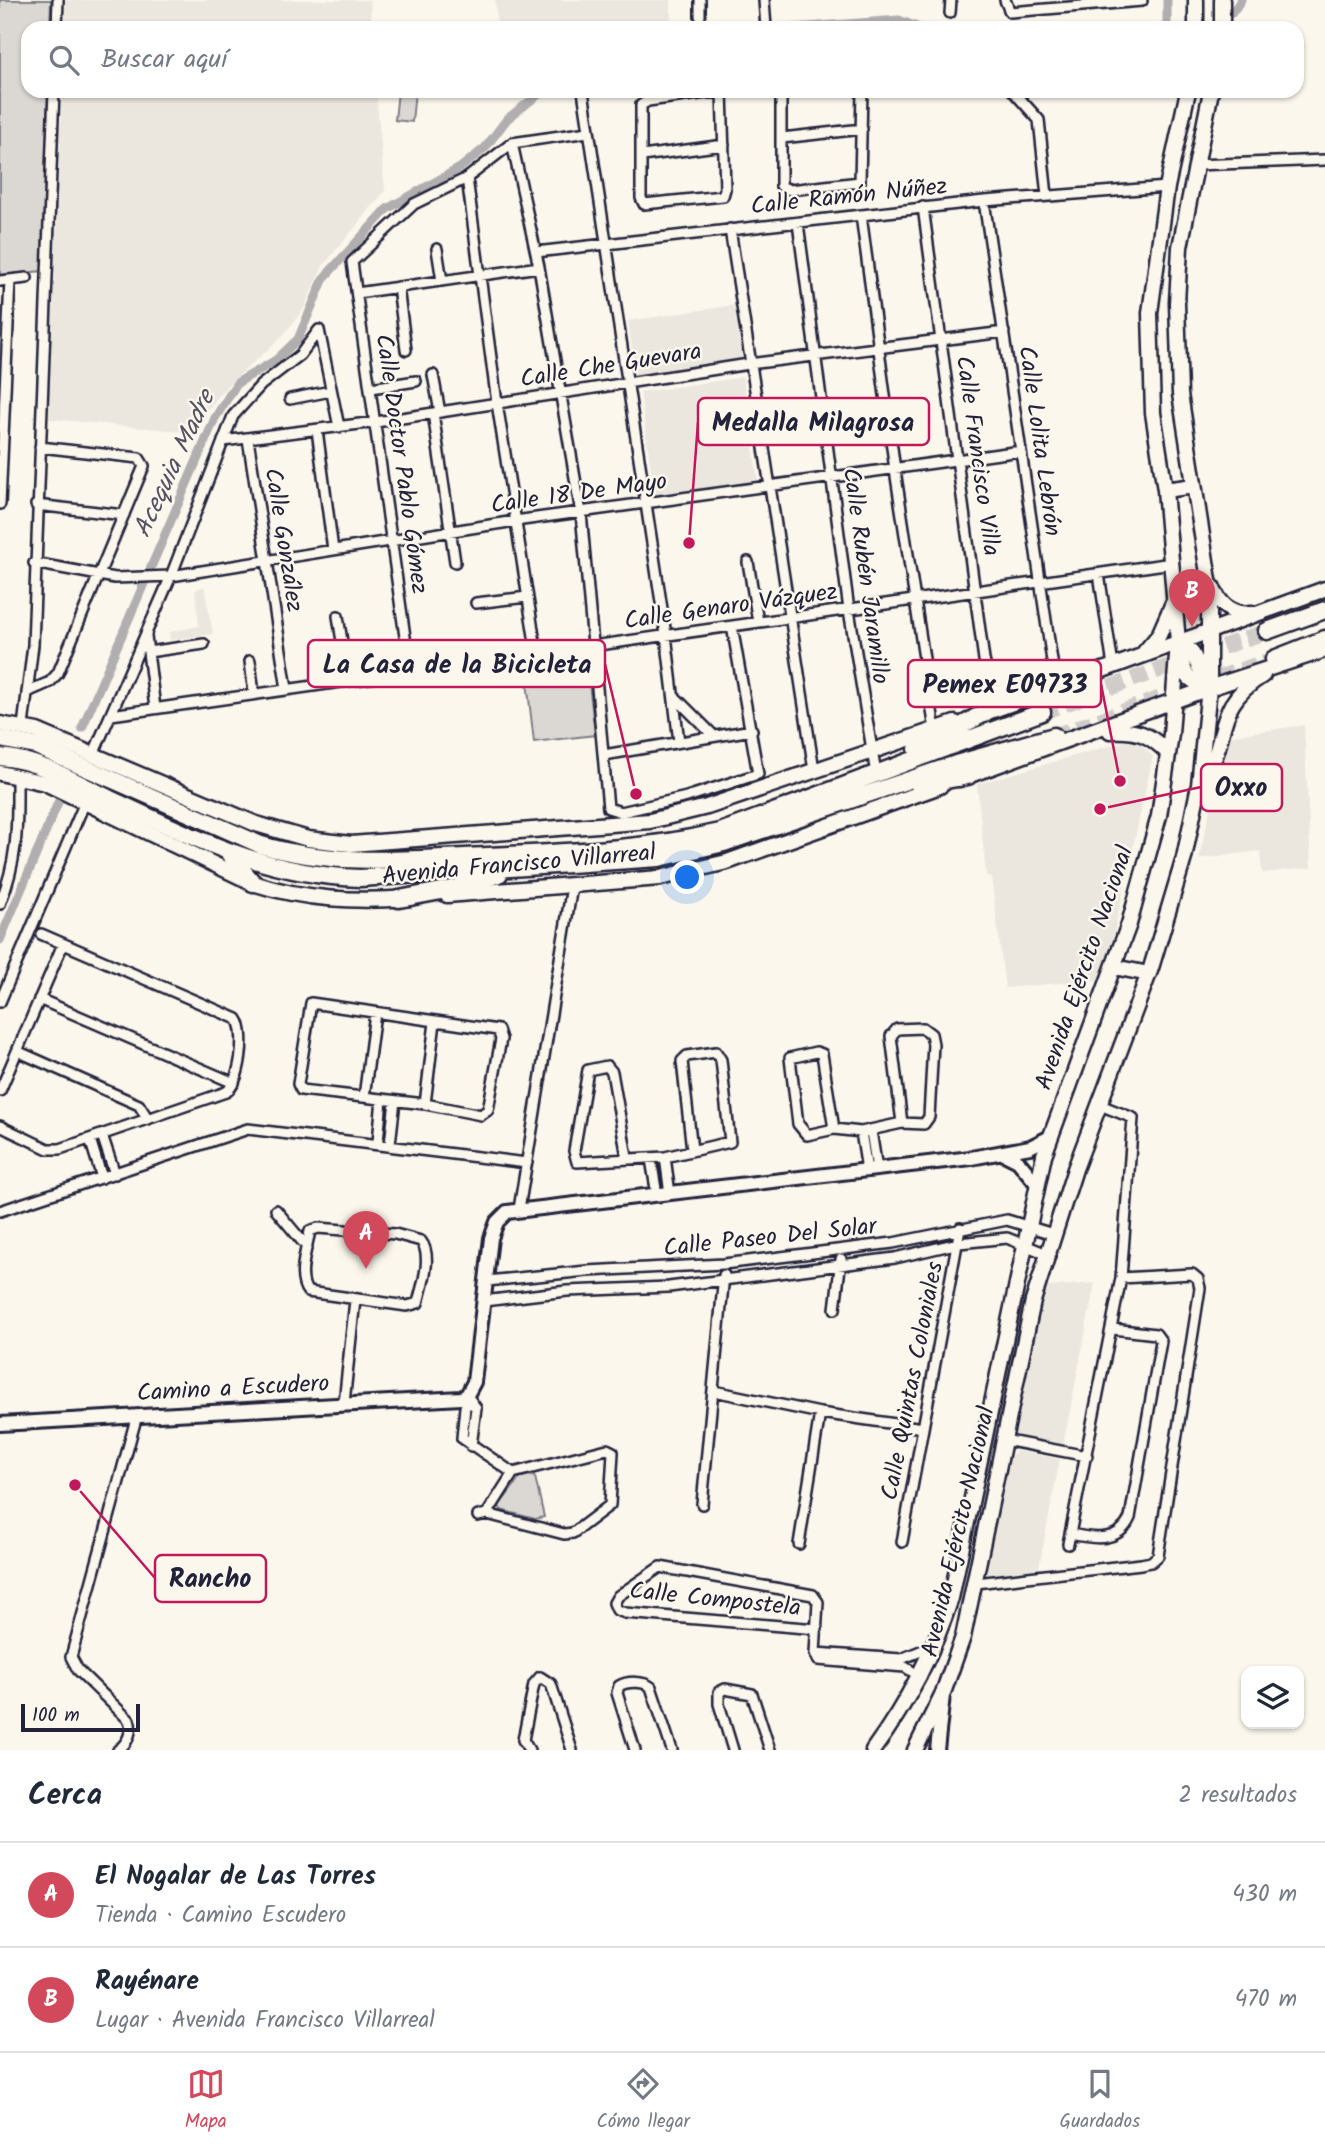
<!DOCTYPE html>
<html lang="es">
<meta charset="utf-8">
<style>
:root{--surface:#fff;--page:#f2f2f3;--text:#1f2937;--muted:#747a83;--line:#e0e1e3;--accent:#d1495b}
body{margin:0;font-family:Kalam,sans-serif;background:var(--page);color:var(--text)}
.controls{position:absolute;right:21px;bottom:21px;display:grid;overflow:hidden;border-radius:14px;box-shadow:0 2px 5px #0004}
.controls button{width:63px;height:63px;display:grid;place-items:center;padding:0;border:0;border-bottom:2px solid var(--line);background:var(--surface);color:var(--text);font:35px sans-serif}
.scale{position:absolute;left:21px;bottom:18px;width:119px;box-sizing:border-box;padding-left:7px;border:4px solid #22223b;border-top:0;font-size:19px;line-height:24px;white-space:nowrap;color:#22223b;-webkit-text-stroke:5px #fbf7ec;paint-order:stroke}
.you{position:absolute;left:688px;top:878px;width:24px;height:24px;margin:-18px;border:5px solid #fff;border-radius:50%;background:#1a73e8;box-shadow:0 0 0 10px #1a73e833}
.badge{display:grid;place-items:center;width:46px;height:46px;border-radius:50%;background:var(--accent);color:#fff;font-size:23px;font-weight:700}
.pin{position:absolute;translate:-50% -58px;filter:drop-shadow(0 2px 4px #0008)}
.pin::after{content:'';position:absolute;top:37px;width:24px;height:21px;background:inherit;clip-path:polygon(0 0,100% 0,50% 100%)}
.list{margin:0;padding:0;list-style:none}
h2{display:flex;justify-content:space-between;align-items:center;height:91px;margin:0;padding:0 28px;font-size:30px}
h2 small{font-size:23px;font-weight:400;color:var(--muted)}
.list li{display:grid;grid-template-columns:46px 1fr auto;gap:21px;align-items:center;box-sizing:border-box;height:105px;padding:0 28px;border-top:2px solid var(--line)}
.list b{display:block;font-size:26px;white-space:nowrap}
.list p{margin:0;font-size:23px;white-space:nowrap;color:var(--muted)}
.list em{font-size:23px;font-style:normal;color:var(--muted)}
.icon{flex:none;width:38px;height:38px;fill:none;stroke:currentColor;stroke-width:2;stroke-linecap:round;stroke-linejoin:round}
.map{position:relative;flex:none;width:1325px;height:1750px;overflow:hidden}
.search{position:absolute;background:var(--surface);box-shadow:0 2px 5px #0004;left:21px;right:21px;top:21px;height:77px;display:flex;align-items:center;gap:18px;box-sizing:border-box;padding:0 24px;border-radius:21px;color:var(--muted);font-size:26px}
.sheet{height:301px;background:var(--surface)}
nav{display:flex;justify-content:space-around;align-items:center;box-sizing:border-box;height:98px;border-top:2px solid var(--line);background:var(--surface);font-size:19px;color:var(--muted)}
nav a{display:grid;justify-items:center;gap:4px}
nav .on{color:var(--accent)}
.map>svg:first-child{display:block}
</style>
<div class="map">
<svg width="1325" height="1750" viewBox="0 0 1325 1750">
<rect width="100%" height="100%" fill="#fbf7ec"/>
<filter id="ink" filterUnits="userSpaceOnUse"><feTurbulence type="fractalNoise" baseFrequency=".0143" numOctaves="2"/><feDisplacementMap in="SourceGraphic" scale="14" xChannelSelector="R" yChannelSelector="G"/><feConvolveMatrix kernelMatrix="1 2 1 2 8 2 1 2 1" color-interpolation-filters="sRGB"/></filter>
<g filter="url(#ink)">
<!-- built -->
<path fill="#ebe7df" d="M 66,0 L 370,0 L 372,28 L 65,28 Z
M 495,0 L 671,0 L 671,20 L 630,28 L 497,28 Z
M 62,91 L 376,91 L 385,191 L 323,266 L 303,310 L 281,338 L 227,386 L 189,432 L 49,419 Z
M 734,305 L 742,360 L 636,376 L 628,321 Z
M 743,377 L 758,483 L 655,498 L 640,392 Z
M 204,586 L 213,634 L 170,640 L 169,632 L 199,626 L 195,590 Z
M 1304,725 L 1311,868 L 1262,873 L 1260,851 L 1199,859 L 1226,736 Z
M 1126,741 L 1140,744 L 1153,756 L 1104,979 L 1005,988 L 991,876 L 986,876 L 977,784 Z
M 1095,1283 L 1063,1446 L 1016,1438 L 1013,1434 L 1031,1339 L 1047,1287 Z
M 1016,1451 L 1060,1459 L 1038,1573 L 985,1577 L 1010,1457 Z"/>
<!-- green -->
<path fill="#dbd8d3" stroke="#7e7d87" stroke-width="2" d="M 0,0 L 51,0 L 50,28 L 28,28 L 28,91 L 48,91 L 43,271 L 0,275 Z
M 398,91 L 415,91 L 412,122 L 395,120 Z
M 586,657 L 595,735 L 534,742 L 525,664 Z
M 528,1475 L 535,1477 L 544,1517 L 535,1519 L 501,1510 L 499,1506 L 520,1478 Z"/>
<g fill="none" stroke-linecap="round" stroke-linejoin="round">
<!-- canal -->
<path stroke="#b1aeb0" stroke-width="9" d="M 1167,0 L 1167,28
M 1232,13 L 1241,0
M 794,28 L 899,20 L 919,28
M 82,728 L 215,418 L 237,383 L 276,360 L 298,339 L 324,278 L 387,209 L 460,168 L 485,148 L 507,119 L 543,91
M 0,940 L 62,793"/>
<!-- highway-tunnel -->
<path stroke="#d0ccc9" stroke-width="16" stroke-dasharray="16 8" stroke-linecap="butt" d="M 1218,678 L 1274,659
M 1042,712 L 1267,631
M 1054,736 L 1167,696"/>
<!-- street casing -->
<g stroke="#22223b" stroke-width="14">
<path id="street" d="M 700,0 L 700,16
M 764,0 L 766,28
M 1005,0 L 1010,12 L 1142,1
M 950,13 L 951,0
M 57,28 L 58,0
M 583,91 L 666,635 L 679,742
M 722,91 L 725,189 L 723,196 L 644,204 L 641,198 L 641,105 L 648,101 Z
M 781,91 L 781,186 L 790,190 L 860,182 L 862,91
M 1013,91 L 1039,120 L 1047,196
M 782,138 L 862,129
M 512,143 L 539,267 L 581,513 L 608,808 L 621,812 L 687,797 L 758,774 L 732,626
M 642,156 L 724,145
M 1195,165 L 1325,160
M 467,178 L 497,403 L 537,655
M 984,201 L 1056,688
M 923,207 L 984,660 L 996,709
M 861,215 L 895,470 L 935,730
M 798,223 L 849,610 L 875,768
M 730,229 L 814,770
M 437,249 L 442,281
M 536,252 L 984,201 L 1167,187
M 0,281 L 27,278
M 398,287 L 406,350
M 357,293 L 539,267
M 319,330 L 339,427
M 433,375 L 440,412
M 371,388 L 416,381
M 290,399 L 331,391
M 433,413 L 455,562
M 317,430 L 333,550
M 248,439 L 287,689
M 223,441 L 376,422 L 749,364 L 1004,332
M 0,504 L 10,280
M 36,505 L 124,515
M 748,562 L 758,622
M 34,563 L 115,578 L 171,576 L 515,521 L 1021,451
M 1099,574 L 1113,666
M 476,603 L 527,597
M 338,616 L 348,680
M 146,636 L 155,708
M 148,652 L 204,644
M 250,661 L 254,694
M 410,672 L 352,262 L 414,204 L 467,178 L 512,143 L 588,132
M 27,692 L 50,682 L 58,673 L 144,466 L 139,458 L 40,447
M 674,696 L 714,736
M 111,715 L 1172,563
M 23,726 L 33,645 L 54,91
M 93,755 L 171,576 L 233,416 L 261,385 L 300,355 L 319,330
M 604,755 L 752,730
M 0,904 C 19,856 17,825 17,775
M 39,999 L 234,1083
M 0,1002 L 85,802
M 311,1003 L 498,1030 L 501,1039 L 488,1110 L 481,1115 L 425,1104 L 301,1090 L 298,1084 Z
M 17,1051 L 139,1105 L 148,1119
M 0,1091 L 63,944
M 364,1097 L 375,1013
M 425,1104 L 435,1022
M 0,1126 L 48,1149 L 60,1149 L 226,1092 C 240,1084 247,1033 237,1019 L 41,934
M 834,1129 L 822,1054 L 816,1052 L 790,1058 L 798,1124 L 807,1135 L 834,1129 L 861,1132 L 902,1123 L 924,1124 L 929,1117 L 933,1044 L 931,1034 L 923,1028 L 897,1029 L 891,1036 L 902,1123
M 871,1131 L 877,1169
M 861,1132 L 867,1170
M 102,1135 L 115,1174
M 90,1139 L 102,1178
M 378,1142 L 382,1099
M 390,1144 L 395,1101
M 627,1157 L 612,1072 L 607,1066 L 588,1070 L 574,1151 L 577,1162 L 665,1157 L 730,1142 L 721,1060 L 716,1052 L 687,1056 L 682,1061 L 692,1150
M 665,1157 L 670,1194
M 651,1159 L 657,1195
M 519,1209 L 572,886
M 276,1210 L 307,1247
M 0,1211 L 248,1129 L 527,1163
M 318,1228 L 395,1234 L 421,1241 C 433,1256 422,1286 418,1303 L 407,1306 L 308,1292 C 296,1278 307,1247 310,1231 Z
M 487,1281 L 587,1271 L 724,1264 L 893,1243 L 1007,1220 L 1053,1234
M 484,1301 L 567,1291 L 669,1287 L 895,1258 L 959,1243 L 1007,1238 L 1047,1254
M 835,1309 L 841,1259
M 714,1391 L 820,1413 L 923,1428
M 468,1397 L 476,1408 L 471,1446
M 470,1402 L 465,1407 L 462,1438 L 513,1473
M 344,1403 L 355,1300
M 1004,1440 L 1087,1456
M 702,1504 L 724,1275
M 478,1516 L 487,1514 L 564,1534 L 573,1533 L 610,1505 L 613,1452 L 607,1449 L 513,1473 L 487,1514
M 1071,1534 C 1094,1539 1119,1543 1130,1518 L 1161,1341 L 1156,1334 L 1113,1329
M 902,1542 L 960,1228
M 799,1544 L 820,1413
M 1068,1544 L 1121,1278 L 1133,1118 L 1100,1105
M 976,1583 L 1141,1564 L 1151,1562 L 1158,1556 L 1200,1288 L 1198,1279 L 1192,1274 L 1121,1278
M 815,1653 L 818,1602 L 813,1595 L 660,1567 L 618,1596 L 614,1603 L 617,1610 L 625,1613 L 817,1629
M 815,1653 L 901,1659 L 933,1646
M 815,1653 L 818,1660 L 905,1667 L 921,1677
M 118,1750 C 128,1743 133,1731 129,1720 L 78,1670 L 71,1657 L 137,1415
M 529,1750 L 523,1740 L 534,1684 L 540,1677 L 551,1684 L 572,1750
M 635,1750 L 617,1693 L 619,1686 C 627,1681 644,1681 651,1687 L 672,1750
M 733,1750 L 719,1704 L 719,1692 L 725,1689 L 752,1694 L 770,1750"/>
</g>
<!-- secondary casing -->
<g stroke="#22223b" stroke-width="18">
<path id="secondary" d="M 1002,1153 L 1018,1161 L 1037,1184
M 0,1424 L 461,1398 L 467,1395 L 474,1382 L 491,1238 L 497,1222 L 507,1212 L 971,1158 L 1030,1147 L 1050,1137
M 937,1750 L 943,1695"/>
</g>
<!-- primary casing -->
<g stroke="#22223b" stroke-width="19">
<path id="primary" d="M 1196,28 L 1196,0
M 1222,28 L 1222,0
M 1165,490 L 1194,486
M 1212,586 C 1219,604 1231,616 1252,613
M 1178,642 L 1191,651 L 1206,680
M 1143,654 L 1159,635 L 1173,603
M 1181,659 C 1184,677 1192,682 1209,688
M 974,717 L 1325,589
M 0,724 L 37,731 L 256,824 L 308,839 L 351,844 L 650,821 L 707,807 L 955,723
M 1110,731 C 1136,729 1150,734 1168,753
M 0,773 L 45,783 L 253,883 C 305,900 355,902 410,898
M 1204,778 C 1231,738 1211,707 1263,675
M 959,779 L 1209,688 L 1325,650
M 447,895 L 660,878 L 727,862 L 940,786
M 1114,967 L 1149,974
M 873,1750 C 908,1702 933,1654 951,1598 L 1044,1155 L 1129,924 L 1159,816 L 1171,734 L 1178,642 L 1165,490 L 1153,413 L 1150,313 L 1167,187 L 1188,91
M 915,1750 L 943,1693 L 963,1637 L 1033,1301 L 1075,1169 L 1151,968 L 1184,858 L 1199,785 L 1209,688 L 1209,580 L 1180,394 L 1177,303 L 1180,247 L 1211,91"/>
</g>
<!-- highway casing -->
<g stroke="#22223b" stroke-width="21">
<path id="highway" d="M 1267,631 L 1325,610
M 1274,659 L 1325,639
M 0,739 L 36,746 L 261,845 C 336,867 411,859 488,856 C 567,852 644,850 720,832 L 1042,712
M 917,749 L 985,713
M 0,757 C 39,760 75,782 110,799 C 196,838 263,875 360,878 L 659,858 L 724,843 L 956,764 L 1054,736
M 919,785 L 968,776
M 230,855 L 253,883
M 399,899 L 457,888 L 499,874"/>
</g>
<!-- street -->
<use href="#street" stroke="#fbf7ec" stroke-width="9"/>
<!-- secondary -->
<use href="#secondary" stroke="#fbf7ec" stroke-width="12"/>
<!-- primary -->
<use href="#primary" stroke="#fbf7ec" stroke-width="14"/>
<!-- highway -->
<use href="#highway" stroke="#fbf7ec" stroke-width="16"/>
</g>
</g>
<g text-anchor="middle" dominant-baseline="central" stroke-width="5" stroke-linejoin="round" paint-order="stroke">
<!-- street labels -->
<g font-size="24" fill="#22223b" stroke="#fbf7ec">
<text transform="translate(849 197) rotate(-6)">Calle Ramón Núñez</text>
<text transform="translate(611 366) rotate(-9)">Calle Che Guevara</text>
<text transform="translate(1039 441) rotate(82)">Calle Lolita Lebrón</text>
<text transform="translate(977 456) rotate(82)">Calle Francisco Villa</text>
<text transform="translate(401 464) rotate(82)">Calle Doctor Pablo Gómez</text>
<text transform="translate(579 494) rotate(-8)">Calle 18 De Mayo</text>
<text transform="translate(283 540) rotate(81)">Calle González</text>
<text transform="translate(865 576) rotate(82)">Calle Rubén Jaramillo</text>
<text transform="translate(731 607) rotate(-8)">Calle Genaro Vázquez</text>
<text transform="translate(519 865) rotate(-5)">Avenida Francisco Villarreal</text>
<text transform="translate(1085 968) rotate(-71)">Avenida Ejército Nacional</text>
<text transform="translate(770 1238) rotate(-6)">Calle Paseo Del Solar</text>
<text transform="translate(913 1381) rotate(-79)">Calle Quintas Coloniales</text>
<text transform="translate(233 1389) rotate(-3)">Camino a Escudero</text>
<text transform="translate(959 1532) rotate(-77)">Avenida Ejército Nacional</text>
<text transform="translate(715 1600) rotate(6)">Calle Compostela</text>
</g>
<!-- water labels -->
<g font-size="26" font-style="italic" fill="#545364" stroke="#fbf7ec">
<text transform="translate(175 464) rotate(-65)">Acequia Madre</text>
</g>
</g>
<!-- callouts -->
<path fill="none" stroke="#c2185b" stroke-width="2.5" d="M689 543L698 422M636 794L605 664M1120 781L1101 684M1100 809L1201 787M75 1485L155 1578"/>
<g fill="#c2185b" stroke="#fbf7ec" stroke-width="2.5">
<circle cx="689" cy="543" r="7"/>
<circle cx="636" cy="794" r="7"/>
<circle cx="1120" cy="781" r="7"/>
<circle cx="1100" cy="809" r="7"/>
<circle cx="75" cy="1485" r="7"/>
</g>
<g fill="#fbf7ec" stroke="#c2185b" stroke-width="2.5">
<rect x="698" y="398" width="231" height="47" rx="7"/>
<rect x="308" y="640" width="297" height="47" rx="7"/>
<rect x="908" y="660" width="193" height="47" rx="7"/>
<rect x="1201" y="764" width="81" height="47" rx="7"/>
<rect x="155" y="1555" width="111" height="47" rx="7"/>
</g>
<g font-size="26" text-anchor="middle" font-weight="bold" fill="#22223b">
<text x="813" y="431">Medalla Milagrosa</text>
<text x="457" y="673">La Casa de la Bicicleta</text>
<text x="1005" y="693">Pemex E09733</text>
<text x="1241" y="796">Oxxo</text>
<text x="210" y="1587">Rancho</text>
</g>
</svg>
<div class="controls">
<button><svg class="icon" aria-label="layers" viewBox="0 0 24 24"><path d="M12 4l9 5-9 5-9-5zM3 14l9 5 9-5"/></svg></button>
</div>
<div class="scale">100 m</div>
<div class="you"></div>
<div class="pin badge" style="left:366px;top:1269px">A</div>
<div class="pin badge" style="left:1192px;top:627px">B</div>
<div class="search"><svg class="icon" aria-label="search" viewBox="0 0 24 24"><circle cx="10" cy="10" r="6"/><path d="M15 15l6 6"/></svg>Buscar aquí</div>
</div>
<section class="sheet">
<h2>Cerca<small>2 resultados</small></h2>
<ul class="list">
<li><span class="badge">A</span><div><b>El Nogalar de Las Torres</b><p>Tienda · Camino Escudero</p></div><em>430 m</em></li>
<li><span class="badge">B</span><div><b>Rayénare</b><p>Lugar · Avenida Francisco Villarreal</p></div><em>470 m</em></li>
</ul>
</section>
<nav>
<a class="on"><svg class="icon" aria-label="map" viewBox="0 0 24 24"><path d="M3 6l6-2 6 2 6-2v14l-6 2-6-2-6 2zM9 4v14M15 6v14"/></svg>Mapa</a>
<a><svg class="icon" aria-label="directions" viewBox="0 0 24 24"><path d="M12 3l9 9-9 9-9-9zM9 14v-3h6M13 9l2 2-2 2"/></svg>Cómo llegar</a>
<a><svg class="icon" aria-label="saved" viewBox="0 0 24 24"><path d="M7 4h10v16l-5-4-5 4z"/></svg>Guardados</a>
</nav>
